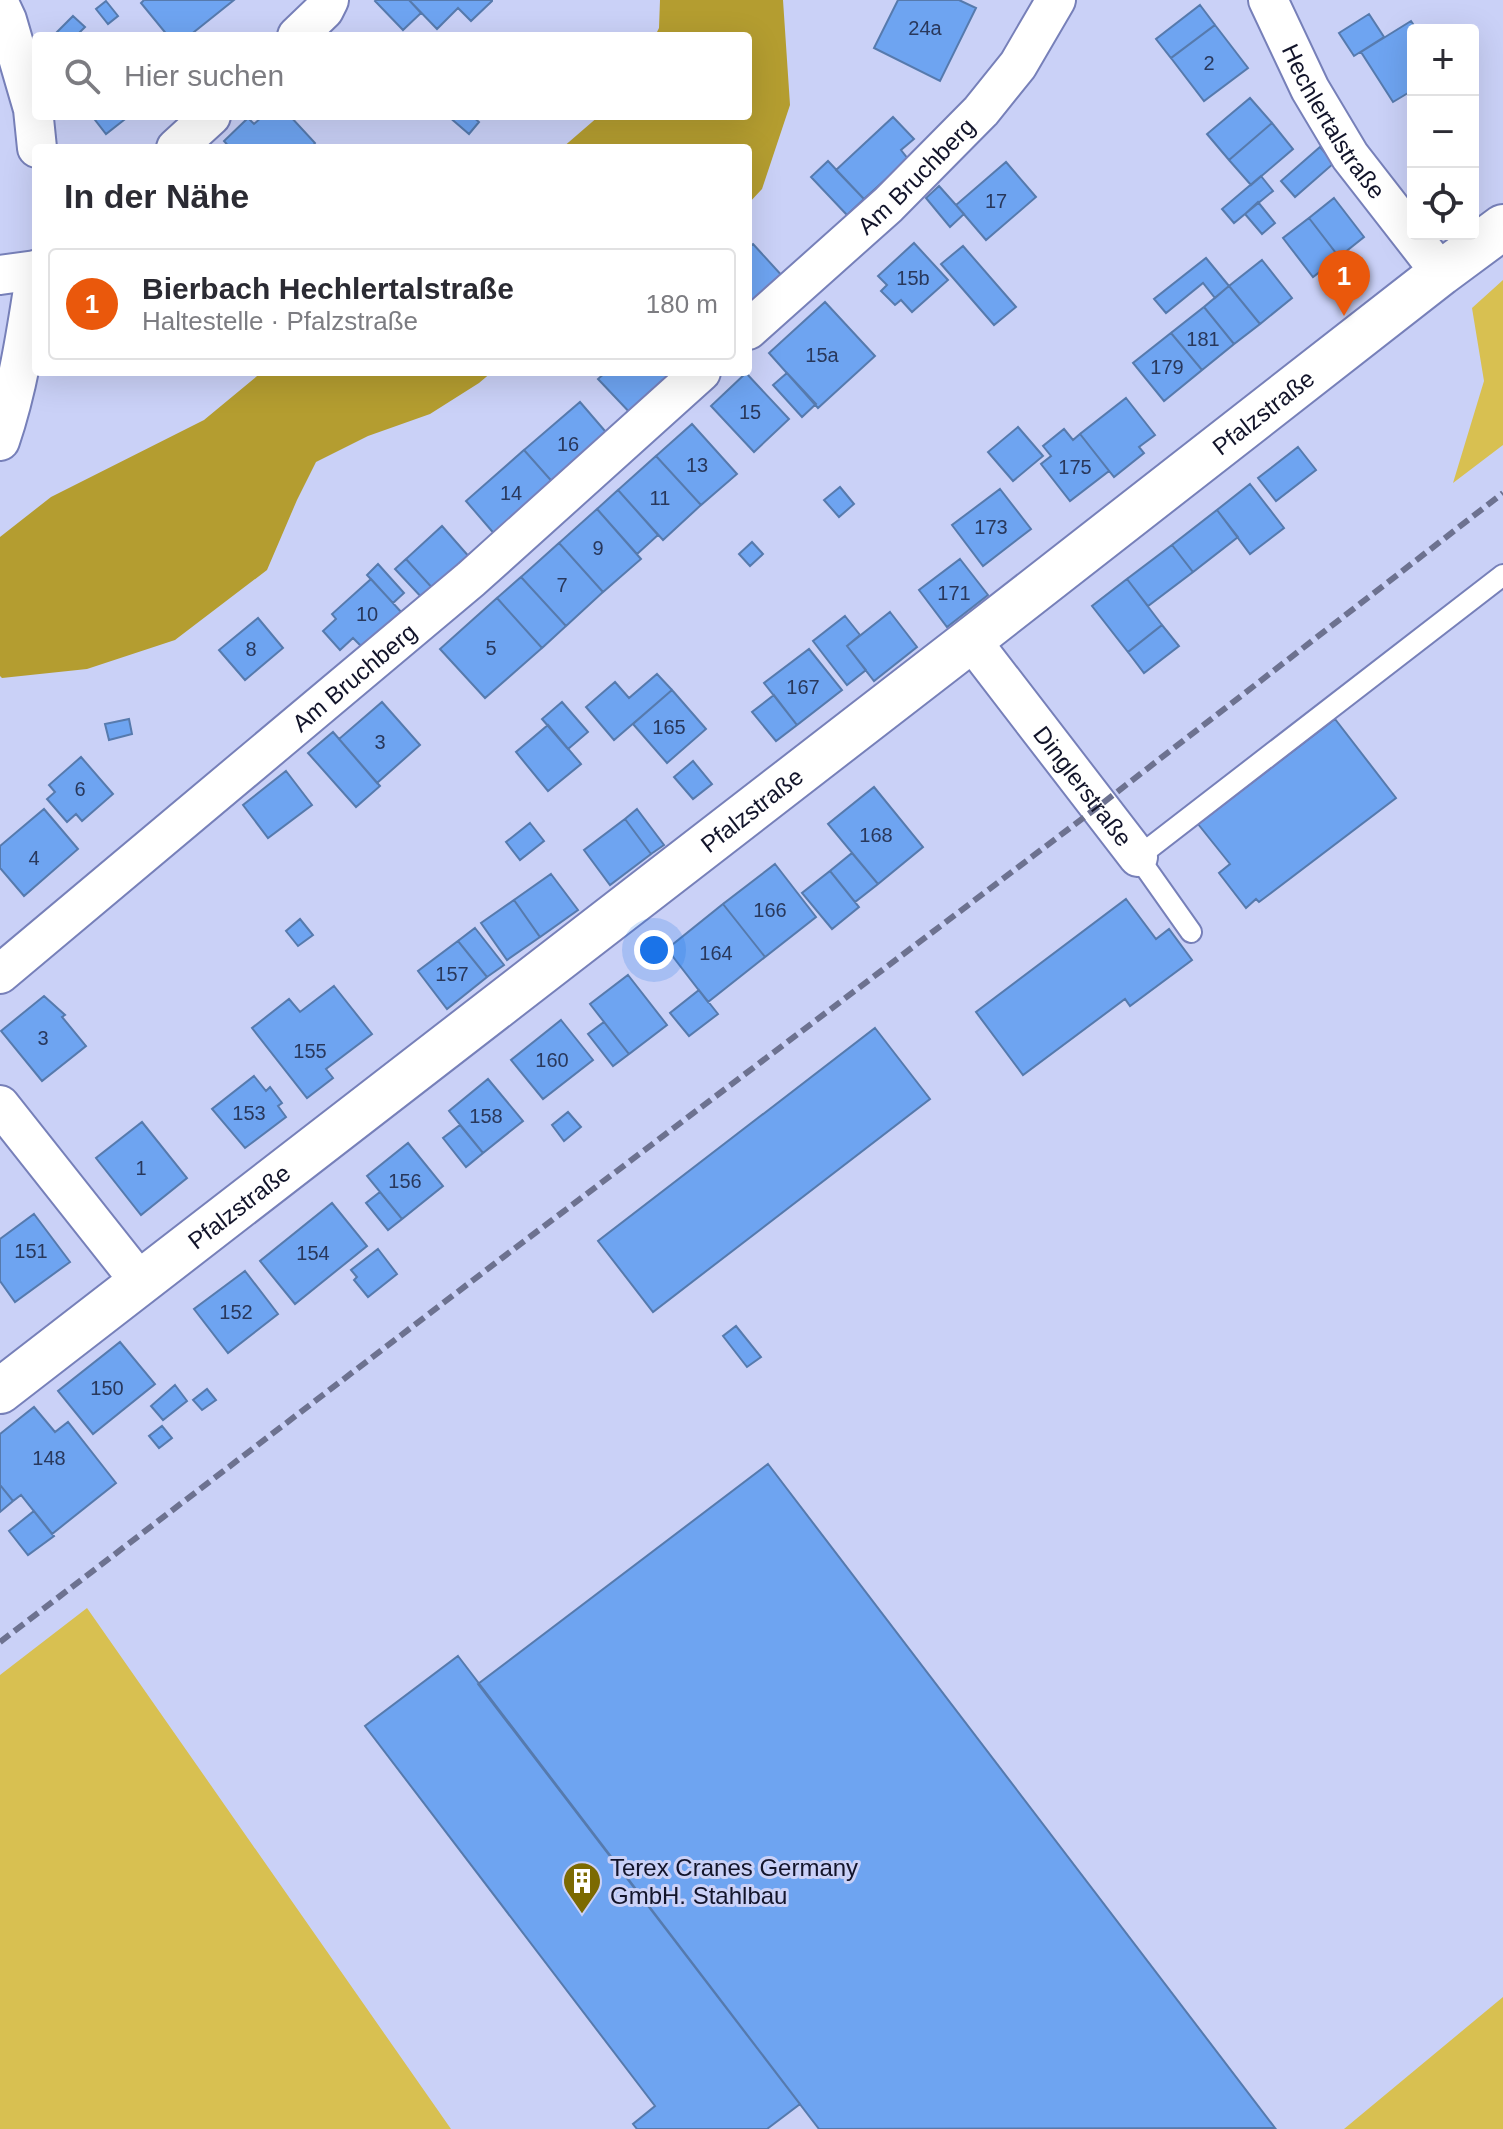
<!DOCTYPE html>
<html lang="de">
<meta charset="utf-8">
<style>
:root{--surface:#fff;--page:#f2f2f3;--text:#2b2b33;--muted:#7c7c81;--line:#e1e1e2;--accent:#ea580c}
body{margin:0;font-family:Helvetica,sans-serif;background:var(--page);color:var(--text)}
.controls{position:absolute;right:24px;top:24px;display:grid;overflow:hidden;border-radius:8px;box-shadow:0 8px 32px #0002}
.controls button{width:72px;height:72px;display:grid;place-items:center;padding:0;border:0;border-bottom:2px solid var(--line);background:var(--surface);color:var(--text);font:40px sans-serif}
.you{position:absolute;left:654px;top:950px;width:28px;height:28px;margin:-20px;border:6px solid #fff;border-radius:50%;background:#1a73e8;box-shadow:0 0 0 12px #1a73e833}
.badge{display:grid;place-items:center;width:52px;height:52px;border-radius:50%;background:var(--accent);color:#fff;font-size:26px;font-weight:700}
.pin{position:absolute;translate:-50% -66px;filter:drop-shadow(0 2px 4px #0008)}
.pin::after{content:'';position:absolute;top:42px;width:28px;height:24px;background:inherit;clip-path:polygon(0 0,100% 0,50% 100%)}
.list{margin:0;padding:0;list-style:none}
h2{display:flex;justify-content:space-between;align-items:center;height:104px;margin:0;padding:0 32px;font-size:34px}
h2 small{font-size:26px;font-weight:400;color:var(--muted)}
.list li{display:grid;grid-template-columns:52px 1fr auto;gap:24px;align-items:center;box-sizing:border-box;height:112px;margin:0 16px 16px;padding:0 16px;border:2px solid var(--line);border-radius:8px}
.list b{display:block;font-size:30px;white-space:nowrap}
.list p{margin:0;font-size:26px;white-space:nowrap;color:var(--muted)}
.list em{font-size:26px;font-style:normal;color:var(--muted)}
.icon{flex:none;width:44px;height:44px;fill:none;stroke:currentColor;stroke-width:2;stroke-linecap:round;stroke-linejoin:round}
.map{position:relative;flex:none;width:1503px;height:2129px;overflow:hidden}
.search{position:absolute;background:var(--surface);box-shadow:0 8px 32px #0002;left:32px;top:32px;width:720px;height:88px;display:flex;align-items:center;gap:20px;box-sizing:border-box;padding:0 28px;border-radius:8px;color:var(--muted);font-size:30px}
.panel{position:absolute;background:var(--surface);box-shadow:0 8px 32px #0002;left:32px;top:144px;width:720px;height:232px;border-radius:8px}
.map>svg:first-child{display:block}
</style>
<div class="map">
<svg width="1503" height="2129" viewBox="0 0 1503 2129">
<rect width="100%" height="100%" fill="#cad1f7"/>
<!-- green -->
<path fill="#d8c051" d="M 1503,280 L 1503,445 L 1453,483 L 1484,381 L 1472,308 Z
M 87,1608 L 451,2129 L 0,2129 L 0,1675 Z
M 1503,1997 L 1503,2129 L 1344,2129 Z"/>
<!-- forest -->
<path fill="#b49d30" d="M 660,0 L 783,0 L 790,105 L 762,189 L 748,204 L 748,148 L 562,148 L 599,116 L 748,116 L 748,36 L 655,36 L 659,28 Z
M 262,372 L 492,372 L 479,383 L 430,414 L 368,436 L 316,462 L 297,500 L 267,570 L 175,640 L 87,669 L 2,678 L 0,676 L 0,537 L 51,497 L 204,420 Z"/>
<!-- building -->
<path fill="#6ea4f1" stroke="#567aad" stroke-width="2" d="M 144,0 L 234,0 L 189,36 L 168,36 L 141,3 Z
M 376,0 L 409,0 L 421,13 L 403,30 L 375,1 Z
M 409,0 L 492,0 L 492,1 L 471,21 L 458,8 L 437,29 Z
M 898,0 L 959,0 L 976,8 L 940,81 L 874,48 Z
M 106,1 L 118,16 L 108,24 L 96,9 Z
M 1200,5 L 1215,25 L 1171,58 L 1156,39 Z
M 1369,14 L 1384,37 L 1354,56 L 1339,33 Z
M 73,16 L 85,27 L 76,36 L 53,36 Z
M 1411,21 L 1417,30 L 1413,30 L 1413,90 L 1393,102 L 1361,52 Z
M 1215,25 L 1248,68 L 1204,101 L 1171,58 Z
M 1250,98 L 1272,123 L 1229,160 L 1207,134 Z
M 92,116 L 129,116 L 106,134 Z
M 263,116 L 290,116 L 315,143 L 311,148 L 230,148 L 224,141 L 248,118 L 254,124 Z
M 448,116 L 472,116 L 479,122 L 469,134 Z
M 893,117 L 914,139 L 901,150 L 908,159 L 864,199 L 836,170 Z
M 1272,123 L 1293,149 L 1251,185 L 1229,160 Z
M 1320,147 L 1334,163 L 1295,197 L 1281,181 Z
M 828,161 L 864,199 L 847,215 L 811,177 Z
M 1006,162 L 1036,197 L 986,240 L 956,205 Z
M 1261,176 L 1273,191 L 1234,223 L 1222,209 Z
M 939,186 L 964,214 L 950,227 L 926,198 Z
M 1334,198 L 1364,237 L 1339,257 L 1309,218 Z
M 1258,202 L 1275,223 L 1262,234 L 1245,214 Z
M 1309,218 L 1339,257 L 1313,277 L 1283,238 Z
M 914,243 L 948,280 L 912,312 L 901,300 L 895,305 L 881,291 L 887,285 L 878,276 Z
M 753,244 L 784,278 L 753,305 L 748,300 L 748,248 Z
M 963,246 L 1016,307 L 994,325 L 941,264 Z
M 1206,258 L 1229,286 L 1215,298 L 1203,283 L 1166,313 L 1154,299 Z
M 1262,260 L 1292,298 L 1260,324 L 1229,286 Z
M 1229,286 L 1260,324 L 1234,344 L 1204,307 Z
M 825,302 L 875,356 L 818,408 L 769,353 Z
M 1204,307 L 1234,344 L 1202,370 L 1171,333 Z
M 1171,333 L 1202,370 L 1164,401 L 1133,363 Z
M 606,372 L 664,372 L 672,381 L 634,417 L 598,379 Z
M 746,373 L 789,419 L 754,452 L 711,406 Z
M 787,373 L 816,404 L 802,417 L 773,385 Z
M 1126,398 L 1155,435 L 1139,447 L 1144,453 L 1114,477 L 1080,434 Z
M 580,402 L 611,438 L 556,486 L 524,450 Z
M 692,424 L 737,474 L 701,505 L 656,456 Z
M 1018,427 L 1043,456 L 1013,481 L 988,452 Z
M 1064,429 L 1073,440 L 1080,434 L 1109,471 L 1070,501 L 1041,464 L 1051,456 L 1043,446 Z
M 1298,447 L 1316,470 L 1276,501 L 1258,478 Z
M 524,450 L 556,486 L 497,537 L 466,501 Z
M 656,456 L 701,505 L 663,540 L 618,490 Z
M 1250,484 L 1284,528 L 1250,554 L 1217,510 Z
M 840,487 L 854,504 L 839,517 L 824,500 Z
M 1000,489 L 1031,529 L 983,566 L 952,525 Z
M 618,490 L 658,535 L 637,554 L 597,509 Z
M 597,509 L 641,559 L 603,592 L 559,543 Z
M 1217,510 L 1238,537 L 1193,572 L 1172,545 Z
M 442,526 L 471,559 L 435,591 L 406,559 Z
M 752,542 L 763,554 L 750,566 L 739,554 Z
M 559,543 L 603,592 L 566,626 L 521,577 Z
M 1172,545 L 1193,572 L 1148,606 L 1127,579 Z
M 406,559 L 435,591 L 425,601 L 395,569 Z
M 960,559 L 988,595 L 947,627 L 919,590 Z
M 378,564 L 404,593 L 393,603 L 367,575 Z
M 521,577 L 566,626 L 542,648 L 497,598 Z
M 371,579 L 402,613 L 363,648 L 353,638 L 340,650 L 323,631 L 336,619 L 332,614 Z
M 1127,579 L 1162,625 L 1128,652 L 1092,606 Z
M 497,598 L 542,648 L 485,698 L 440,649 Z
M 890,612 L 917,647 L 874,681 L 847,646 Z
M 845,616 L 860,635 L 847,646 L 866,670 L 847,685 L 813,641 Z
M 258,618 L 283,648 L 245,680 L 219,650 Z
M 1162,625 L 1179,646 L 1144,673 L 1128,652 Z
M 809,649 L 842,690 L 797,725 L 764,683 Z
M 657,674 L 672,690 L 614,740 L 586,707 L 615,682 L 629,698 Z
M 672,690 L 706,729 L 667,763 L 633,724 Z
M 774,695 L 797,725 L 776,741 L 752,712 Z
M 382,702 L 420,745 L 377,783 L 339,739 Z
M 562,702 L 588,732 L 568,749 L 542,719 Z
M 129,719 L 132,734 L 109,740 L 105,724 Z
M 1335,719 L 1396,798 L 1259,902 L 1256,899 L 1246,908 L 1219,873 L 1230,864 L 1198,824 Z
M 548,725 L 581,764 L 548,791 L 516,752 Z
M 333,732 L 380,786 L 356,807 L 308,753 Z
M 81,757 L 113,794 L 82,821 L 76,814 L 67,822 L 47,799 L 55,792 L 49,785 Z
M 693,761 L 712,784 L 693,799 L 674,777 Z
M 286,771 L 312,805 L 268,838 L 243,805 Z
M 874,787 L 923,847 L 878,884 L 828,824 Z
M 44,809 L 78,849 L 24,896 L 0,868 L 0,846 Z
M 637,809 L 664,845 L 651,854 L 625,819 Z
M 625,819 L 651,854 L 610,885 L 584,850 Z
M 530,823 L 544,841 L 520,860 L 506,842 Z
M 852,853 L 878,884 L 855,902 L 830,871 Z
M 775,864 L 816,917 L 765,957 L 723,904 Z
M 830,871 L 859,907 L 832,929 L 802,893 Z
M 551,874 L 578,910 L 540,937 L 514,900 Z
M 1126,899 L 1156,939 L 1169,929 L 1192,960 L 1130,1006 L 1125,999 L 1023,1075 L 976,1012 Z
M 514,900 L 540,937 L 507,960 L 481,923 Z
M 723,904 L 765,957 L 708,1002 L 667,949 Z
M 300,919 L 313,935 L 298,946 L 286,931 Z
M 475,928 L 504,965 L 487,977 L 458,941 Z
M 458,941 L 487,977 L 447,1009 L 418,971 Z
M 628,975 L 667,1025 L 629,1054 L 590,1004 Z
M 334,986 L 372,1034 L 326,1069 L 333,1078 L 307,1098 L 252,1028 L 289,999 L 300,1012 Z
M 699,990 L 718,1014 L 689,1036 L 670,1013 Z
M 44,996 L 65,1015 L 62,1017 L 86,1046 L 42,1081 L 1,1031 Z
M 561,1020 L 593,1060 L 543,1099 L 511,1060 Z
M 604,1022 L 629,1054 L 613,1066 L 588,1034 Z
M 875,1028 L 930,1099 L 653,1312 L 598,1241 Z
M 254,1076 L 266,1091 L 270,1087 L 282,1103 L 278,1106 L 286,1117 L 245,1148 L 212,1109 Z
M 488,1079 L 523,1121 L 483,1153 L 449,1111 Z
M 568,1112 L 581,1127 L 564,1141 L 552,1125 Z
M 142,1122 L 187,1178 L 141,1215 L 96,1158 Z
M 460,1125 L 483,1153 L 466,1167 L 443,1138 Z
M 408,1143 L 443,1186 L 402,1219 L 367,1176 Z
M 380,1192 L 402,1219 L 388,1230 L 366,1203 Z
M 332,1203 L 367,1246 L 295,1304 L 260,1261 Z
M 34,1214 L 70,1262 L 15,1302 L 0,1281 L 0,1239 Z
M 378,1249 L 397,1274 L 368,1297 L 354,1280 L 357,1277 L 351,1270 Z
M 245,1271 L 278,1314 L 228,1353 L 194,1309 Z
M 736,1326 L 761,1357 L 747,1367 L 723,1336 Z
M 120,1342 L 155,1384 L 93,1434 L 58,1391 Z
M 175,1385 L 187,1401 L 163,1420 L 151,1406 Z
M 207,1389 L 216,1400 L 202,1410 L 193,1400 Z
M 34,1407 L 55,1432 L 68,1422 L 116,1483 L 52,1534 L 21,1495 L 13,1501 L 0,1485 L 0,1434 Z
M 162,1426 L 172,1438 L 159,1448 L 149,1436 Z
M 768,1464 L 1275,2128 L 819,2129 L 478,1684 Z
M 0,1485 L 13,1501 L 0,1512 Z
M 34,1511 L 54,1536 L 28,1555 L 9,1531 Z
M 458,1656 L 800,2104 L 767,2129 L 637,2129 L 633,2124 L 655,2106 L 365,1726 Z"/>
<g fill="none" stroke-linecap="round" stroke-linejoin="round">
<!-- service casing -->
<g stroke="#7780b9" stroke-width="24">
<path id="service" d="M 1191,932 L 1138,857 L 1503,575"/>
</g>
<!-- minor casing -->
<g stroke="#7780b9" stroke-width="42">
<g id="minor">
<path id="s1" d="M 1268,0 L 1310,89 L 1350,156 L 1441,273"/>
<path d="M 0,5 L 7,20 L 33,109 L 37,148"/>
<path d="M 297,36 L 324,10 L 329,0"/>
<path d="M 176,148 L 211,116"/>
<path d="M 0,275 L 36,270"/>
<path id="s2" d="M 748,330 L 888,205 L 981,111 L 1018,65 L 1056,0"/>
<path d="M 0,441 C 19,385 27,328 36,270"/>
<path id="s3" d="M 971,640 L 1138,857"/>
<path id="s4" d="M 0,974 L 471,579 L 701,372"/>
<path d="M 0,1105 L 141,1283"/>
</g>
</g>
<!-- secondary casing -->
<g stroke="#7780b9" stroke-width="48">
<g id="secondary">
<path id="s5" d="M 0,1391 L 971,640 L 1441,273 L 1503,227"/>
</g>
</g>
<!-- service -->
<use href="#service" stroke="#fff" stroke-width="20"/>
<!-- minor -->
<use href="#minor" stroke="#fff" stroke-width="38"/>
<!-- secondary -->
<use href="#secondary" stroke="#fff" stroke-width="44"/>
<!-- rail -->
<path stroke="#6d7290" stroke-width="6" stroke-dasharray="12 6" stroke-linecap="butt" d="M 0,1642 L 502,1258 L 1099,806 L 1503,493"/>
</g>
<!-- icons -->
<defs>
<g id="building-pin" transform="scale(2)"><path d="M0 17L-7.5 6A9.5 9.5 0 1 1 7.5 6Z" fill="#7c6a01" stroke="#cad1f7"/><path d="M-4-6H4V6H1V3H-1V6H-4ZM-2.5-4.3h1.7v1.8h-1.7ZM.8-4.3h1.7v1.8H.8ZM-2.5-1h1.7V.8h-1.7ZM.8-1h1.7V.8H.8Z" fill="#fff"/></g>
</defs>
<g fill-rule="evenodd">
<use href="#building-pin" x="582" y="1881"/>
</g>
<g text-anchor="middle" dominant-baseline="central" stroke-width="6" stroke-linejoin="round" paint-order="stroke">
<!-- number labels -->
<g font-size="20" fill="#29385c">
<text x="925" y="28">24a</text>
<text x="1209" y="63">2</text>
<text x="996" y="201">17</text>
<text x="913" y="278">15b</text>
<text x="1203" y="339">181</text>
<text x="822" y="355">15a</text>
<text x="1167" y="367">179</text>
<text x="750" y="412">15</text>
<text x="568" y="444">16</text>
<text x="697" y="465">13</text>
<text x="1075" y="467">175</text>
<text x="511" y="493">14</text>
<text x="660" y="498">11</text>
<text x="991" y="527">173</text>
<text x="598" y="548">9</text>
<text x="562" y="585">7</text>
<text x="954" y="593">171</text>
<text x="367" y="614">10</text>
<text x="491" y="648">5</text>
<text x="251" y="649">8</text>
<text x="803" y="687">167</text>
<text x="669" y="727">165</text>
<text x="380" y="742">3</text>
<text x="80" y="789">6</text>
<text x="876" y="835">168</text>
<text x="34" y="858">4</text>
<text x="770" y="910">166</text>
<text x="716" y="953">164</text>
<text x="452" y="974">157</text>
<text x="43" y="1038">3</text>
<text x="310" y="1051">155</text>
<text x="552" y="1060">160</text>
<text x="249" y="1113">153</text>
<text x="486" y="1116">158</text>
<text x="141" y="1168">1</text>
<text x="405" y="1181">156</text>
<text x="31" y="1251">151</text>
<text x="313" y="1253">154</text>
<text x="236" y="1312">152</text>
<text x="107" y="1388">150</text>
<text x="49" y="1458">148</text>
</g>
<!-- street labels -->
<g font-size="24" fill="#12142a" stroke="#cad1f7">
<text stroke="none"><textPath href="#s1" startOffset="138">Hechlertalstraße</textPath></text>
<text stroke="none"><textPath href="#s2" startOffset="228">Am Bruchberg</textPath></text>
<text stroke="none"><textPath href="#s5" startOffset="1598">Pfalzstraße</textPath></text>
<text stroke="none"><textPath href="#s4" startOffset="462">Am Bruchberg</textPath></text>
<text stroke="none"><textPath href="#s3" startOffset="184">Dinglerstraße</textPath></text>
<text stroke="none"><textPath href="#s5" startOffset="950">Pfalzstraße</textPath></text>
<text stroke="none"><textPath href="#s5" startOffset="302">Pfalzstraße</textPath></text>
</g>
<!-- poi labels -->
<g font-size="24" fill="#12142a" stroke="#cad1f7" text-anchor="start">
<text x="610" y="1867">Terex Cranes Germany<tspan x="610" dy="28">GmbH. Stahlbau</tspan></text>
</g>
</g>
</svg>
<div class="controls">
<button>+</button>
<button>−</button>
<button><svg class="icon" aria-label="locate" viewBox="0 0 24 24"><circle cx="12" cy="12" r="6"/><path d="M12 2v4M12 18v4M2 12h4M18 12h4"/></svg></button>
</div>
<div class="you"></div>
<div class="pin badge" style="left:1344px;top:316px">1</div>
<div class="search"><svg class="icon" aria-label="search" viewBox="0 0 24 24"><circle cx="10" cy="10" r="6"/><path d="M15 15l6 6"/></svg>Hier suchen</div>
<section class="panel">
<h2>In der Nähe<small></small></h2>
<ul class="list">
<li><span class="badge">1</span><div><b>Bierbach Hechlertalstraße</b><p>Haltestelle · Pfalzstraße</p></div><em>180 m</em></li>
</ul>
</section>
</div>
